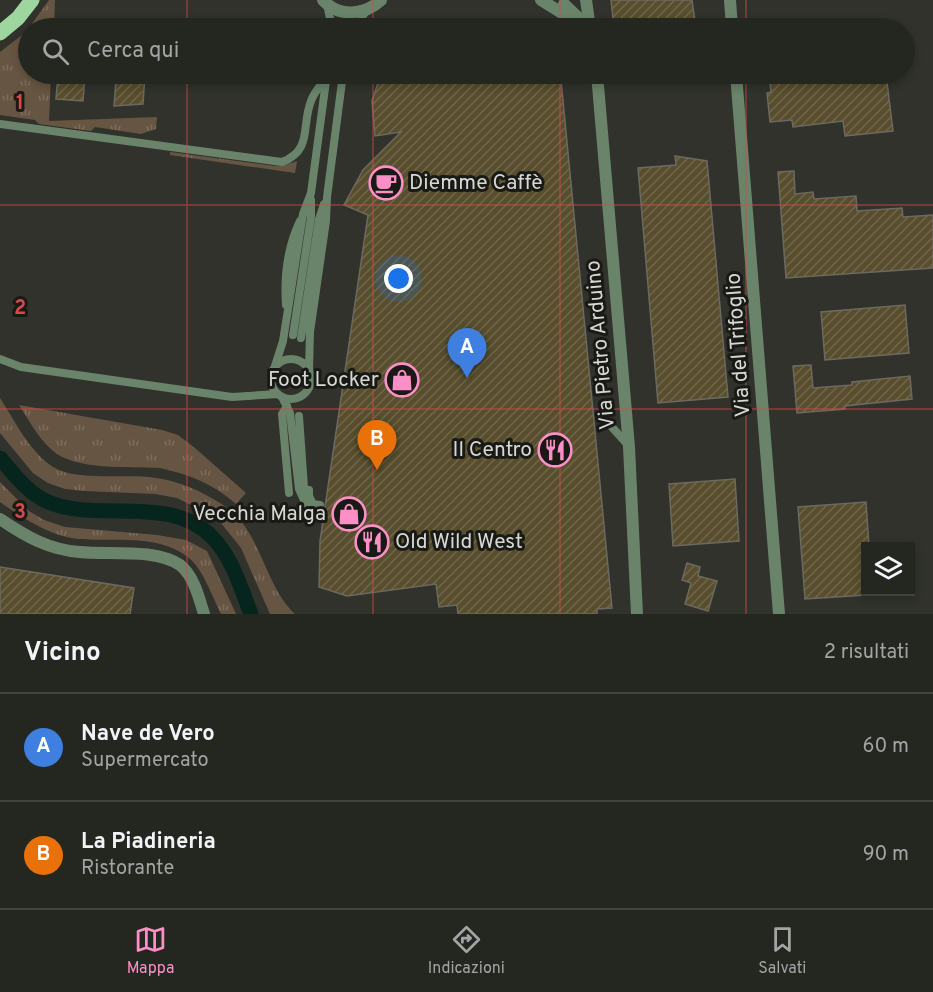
<!DOCTYPE html>
<html lang="it">
<meta charset="utf-8">
<style>
:root{--surface:#242620;--page:#30322d;--text:#f1f3f6;--muted:#a3a5a5;--line:#41433e;--accent:#fb8fc6}
body{margin:0;font-family:Overpass,sans-serif;background:var(--page);color:var(--text)}
.controls{position:absolute;right:18px;bottom:18px;display:grid;overflow:hidden;border-radius:0px;box-shadow:0 3px 9px #0003}
.controls button{width:54px;height:54px;display:grid;place-items:center;padding:0;border:0;border-bottom:2px solid var(--line);background:var(--surface);color:var(--text);font:30px sans-serif}
.you{position:absolute;left:399px;top:279px;width:21px;height:21px;margin:-15px;border:4px solid #fff;border-radius:50%;background:#1a73e8;box-shadow:0 0 0 9px #1a73e833}
.badge{display:grid;place-items:center;width:39px;height:39px;border-radius:50%;background:var(--accent);color:#fff;font-size:20px;font-weight:700}
.pin{position:absolute;translate:-50% -50px;filter:drop-shadow(0 2px 3px #0008)}
.pin::after{content:'';position:absolute;top:32px;width:21px;height:18px;background:inherit;clip-path:polygon(0 0,100% 0,50% 100%)}
.list{margin:0;padding:0;list-style:none}
h2{display:flex;justify-content:space-between;align-items:center;height:78px;margin:0;padding:0 24px;font-size:26px}
h2 small{font-size:20px;font-weight:400;color:var(--muted)}
.list li{display:grid;grid-template-columns:39px 1fr auto;gap:18px;align-items:center;box-sizing:border-box;height:108px;padding:0 24px;border-top:2px solid var(--line)}
.list b{display:block;font-size:22px;white-space:nowrap}
.list p{margin:0;font-size:20px;white-space:nowrap;color:var(--muted)}
.list em{font-size:20px;font-style:normal;color:var(--muted)}
.icon{flex:none;width:33px;height:33px;fill:none;stroke:currentColor;stroke-width:2;stroke-linecap:round;stroke-linejoin:round}
.map{position:relative;flex:none;width:933px;height:614px;overflow:hidden}
.search{position:absolute;background:var(--surface);box-shadow:0 3px 9px #0003;left:18px;right:18px;top:18px;height:66px;display:flex;align-items:center;gap:15px;box-sizing:border-box;padding:0 21px;border-radius:33px;color:var(--muted);font-size:22px}
.sheet{height:294px;background:var(--surface)}
nav{display:flex;justify-content:space-around;align-items:center;box-sizing:border-box;height:84px;border-top:2px solid var(--line);background:var(--surface);font-size:16px;color:var(--muted)}
nav a{display:grid;justify-items:center;gap:3px}
nav .on{color:var(--accent)}
.map>svg:first-child{display:block}
</style>
<div class="map">
<svg width="933" height="614" viewBox="0 0 933 614">
<defs>
<pattern id="grass-tufts" width="24" height="20" patternUnits="userSpaceOnUse" patternTransform="scale(1.5)"><rect width="24" height="20" fill="#675543"/><path d="M3 7l-1-3M5 7V3M7 7l1-3M15 17l-1-3M17 17v-4M19 17l1-3" fill="none" stroke="#7c6d5d"/></pattern>
<pattern id="building-hatch" width="6" height="6" patternUnits="userSpaceOnUse" patternTransform="scale(1.5)"><rect width="6" height="6" fill="#584e2d"/><path d="M-1 1l2-2M0 6l6-6M5 7l2-2" fill="none" stroke="#6f674b"/></pattern>
</defs>
<rect width="100%" height="100%" fill="#30322b"/>
<!-- grass -->
<path fill="url(#grass-tufts)" d="M 49,0 L 55,0 L 54,28 L 28,28 L 28,74 L 51,74 L 49,121 L 157,117 L 156,129 L 141,134 L 95,127 L 91,131 L 39,124 L 35,120 L 0,115 L 0,52 L 26,32 Z
M 170,152 L 275,166 L 285,165 L 297,161 L 295,173 L 170,155 Z
M 0,398 C 15,421 29,451 53,467 C 76,482 128,473 156,478 C 180,481 203,492 223,505 C 262,530 263,584 295,614 L 270,614 L 241,548 L 217,518 L 177,498 L 155,494 L 84,491 L 65,489 L 48,483 L 33,473 L 0,433 Z
M 19,405 L 162,430 L 178,435 L 195,448 L 246,493 L 236,504 C 214,484 188,474 160,468 C 130,466 74,471 52,450 C 38,438 29,420 19,405 Z
M 0,482 L 29,511 L 44,520 L 65,527 L 157,535 L 186,540 L 207,551 L 236,614 L 221,614 C 213,598 203,569 189,558 C 158,533 115,542 78,539 C 49,536 23,518 0,502 Z"/>
<g fill="none" stroke-linecap="round" stroke-linejoin="round">
<!-- canal -->
<path stroke="#06261d" stroke-width="15" d="M 0,458 C 14,474 27,492 46,501 C 95,524 169,493 212,537 C 232,557 241,588 251,614"/>
</g>
<!-- building -->
<path fill="url(#building-hatch)" stroke="#6c6961" stroke-width="1.5" d="M 611,0 L 692,0 L 696,28 L 614,28 Z
M 58,74 L 85,74 L 83,101 L 56,99 Z
M 121,74 L 145,74 L 143,104 L 114,106 L 116,79 L 121,80 Z
M 381,74 L 544,74 L 544,81 L 561,80 L 612,608 L 597,609 L 597,614 L 458,614 L 457,605 L 439,607 L 436,584 L 347,596 L 319,587 L 320,541 L 368,215 L 344,205 L 363,170 L 401,132 L 375,136 L 372,101 Z
M 769,74 L 886,74 L 893,131 L 845,136 L 843,121 L 793,127 L 792,120 L 770,122 L 767,93 L 771,92 Z
M 675,156 L 707,161 L 728,397 L 658,403 L 638,168 L 676,165 Z
M 794,171 L 795,194 L 813,192 L 814,199 L 856,196 L 857,211 L 902,208 L 903,217 L 933,215 L 933,268 L 786,278 L 778,172 Z
M 905,305 L 909,353 L 825,360 L 821,312 Z
M 811,365 L 813,388 L 852,385 L 852,382 L 910,376 L 912,399 L 845,406 L 845,409 L 797,413 L 793,366 Z
M 735,479 L 739,541 L 673,546 L 669,484 Z
M 866,502 L 869,546 L 866,546 L 866,595 L 805,599 L 798,507 Z
M 687,563 L 700,567 L 698,576 L 717,581 L 708,611 L 685,604 L 691,583 L 682,580 Z
M 0,567 L 134,588 L 130,614 L 0,614 Z"/>
<g fill="none" stroke-linecap="round" stroke-linejoin="round">
<!-- service -->
<path stroke="#69846a" stroke-width="8" d="M 327,4 L 332,28
M 354,28 L 367,10
M 0,124 L 282,162 C 313,150 301,126 311,101 C 314,92 322,84 327,76
M 286,305 C 284,277 288,246 300,221
M 293,335 L 311,217 L 311,200
M 301,338 L 319,219 L 324,204
M 0,359 L 21,367 L 232,397 L 278,394
M271 379a20 20 0 1 1 40 0a20 20 0 1 1-40 0Z
M 275,366 L 283,341 L 303,214 L 311,193 L 326,81
M 309,370 L 310,332 L 326,221 L 327,197 L 343,74
M 282,397 L 290,413 L 299,489 L 305,502
M 287,406 L 282,414 L 289,493
M 299,416 L 305,502 L 309,509 L 320,511
M 611,426 L 628,445
M 309,490 L 309,496 L 313,504 L 320,505"/>
<!-- minor -->
<path stroke="#69846a" stroke-width="12" d="M 541,0 L 565,15 L 577,28
M 586,0 L 590,28
M 730,0 L 732,28
M 564,4 L 589,28
M 597,74 L 629,447 L 637,614
M 736,74 L 779,614
M 0,519 C 25,536 49,550 80,552 C 109,555 155,548 180,565 C 194,576 199,598 204,614"/>
<!-- tertiary -->
<path stroke="#69846a" stroke-width="12" d="M 323,0 C 339,18 365,15 381,0"/>
<!-- primary -->
<path stroke="#9fd6a0" stroke-width="15" d="M 0,33 L 18,18 L 32,0"/>
</g>
<!-- grid -->
<path fill="none" stroke="#d64b4a" stroke-width="1.5" stroke-opacity="0.55" d="M 187,0 L 187,28M 373,0 L 373,28M 560,0 L 560,28M 746,0 L 746,28M 187,74 L 187,614M 373,74 L 373,614M 560,74 L 560,614M 746,74 L 746,614M 0,205 L 933,205M 0,409 L 933,409"/>
<!-- icons -->
<defs>
<g id="cafe-ring" transform="scale(1.725)"><circle r="9.5" fill="#191a16" stroke="#fb8fc6" stroke-width="1.5"/><path d="M-5.5-4.5H6V0H3Q3 3.5 0 3.5H-2.5Q-5.5 3.5-5.5 0ZM3-3.2v2h1.7v-2ZM-6 4.5H4V6H-6Z" fill="#fb8fc6"/></g>
<g id="shop-ring" transform="scale(1.725)"><circle r="9.5" fill="#191a16" stroke="#fb8fc6" stroke-width="1.5"/><path d="M-5-2.5h2.3a2.7 3.5 0 0 1 5.4 0H5L5.5 6h-11ZM-1.5-2.5h3a1.5 2.3 0 0 0-3 0Z" fill="#fb8fc6"/></g>
<g id="restaurant-ring" transform="scale(1.725)"><circle r="9.5" fill="#191a16" stroke="#fb8fc6" stroke-width="1.5"/><path d="M-5-6h1v4h1v-4h1v4h1v-4h1v5L-1.5 .5V6h-2V.5L-5-1ZM5-6V6H3V1.5H1.5Q1.5-4 5-6Z" fill="#fb8fc6"/></g>
</defs>
<g fill-rule="evenodd">
<use href="#cafe-ring" x="386" y="183"/>
<use href="#shop-ring" x="402" y="380"/>
<use href="#restaurant-ring" x="555" y="450"/>
<use href="#shop-ring" x="349" y="514"/>
<use href="#restaurant-ring" x="372" y="542"/>
</g>
<g text-anchor="middle" dominant-baseline="central" stroke-width="6" stroke-linejoin="round" paint-order="stroke">
<!-- poi labels -->
<g font-size="21" fill="#d7d8d3" stroke="#191a16" text-anchor="end">
<text x="409" y="183" text-anchor="start">Diemme Caffè</text>
<text x="379" y="380">Foot Locker</text>
<text x="532" y="450">Il Centro</text>
<text x="326" y="514">Vecchia Malga</text>
<text x="395" y="542" text-anchor="start">Old Wild West</text>
</g>
<!-- street labels -->
<g font-size="21" fill="#d7d8d3" stroke="#191a16">
<text transform="translate(601 345) rotate(-95)">Via Pietro Arduino</text>
<text transform="translate(739 345) rotate(-94)">Via del Trifoglio</text>
</g>
</g>
<g font-size="20" text-anchor="middle" font-weight="bold" fill="#d64b4a" stroke="#191a16" stroke-width="6" stroke-linejoin="round" paint-order="stroke">
<text x="20" y="109">1</text>
<text x="20" y="314">2</text>
<text x="20" y="518">3</text>
</g>
</svg>
<div class="controls">
<button><svg class="icon" aria-label="layers" viewBox="0 0 24 24"><path d="M12 4l9 5-9 5-9-5zM3 14l9 5 9-5"/></svg></button>
</div>
<div class="you"></div>
<div class="pin badge" style="left:467px;top:378px;background:#3f7fe0">A</div>
<div class="pin badge" style="left:377px;top:470px;background:#e8710a">B</div>
<div class="search"><svg class="icon" aria-label="search" viewBox="0 0 24 24"><circle cx="10" cy="10" r="6"/><path d="M15 15l6 6"/></svg>Cerca qui</div>
</div>
<section class="sheet">
<h2>Vicino<small>2 risultati</small></h2>
<ul class="list">
<li><span class="badge" style="background:#3f7fe0">A</span><div><b>Nave de Vero</b><p>Supermercato</p></div><em>60 m</em></li>
<li><span class="badge" style="background:#e8710a">B</span><div><b>La Piadineria</b><p>Ristorante</p></div><em>90 m</em></li>
</ul>
</section>
<nav>
<a class="on"><svg class="icon" aria-label="map" viewBox="0 0 24 24"><path d="M3 6l6-2 6 2 6-2v14l-6 2-6-2-6 2zM9 4v14M15 6v14"/></svg>Mappa</a>
<a><svg class="icon" aria-label="directions" viewBox="0 0 24 24"><path d="M12 3l9 9-9 9-9-9zM9 14v-3h6M13 9l2 2-2 2"/></svg>Indicazioni</a>
<a><svg class="icon" aria-label="saved" viewBox="0 0 24 24"><path d="M7 4h10v16l-5-4-5 4z"/></svg>Salvati</a>
</nav>
